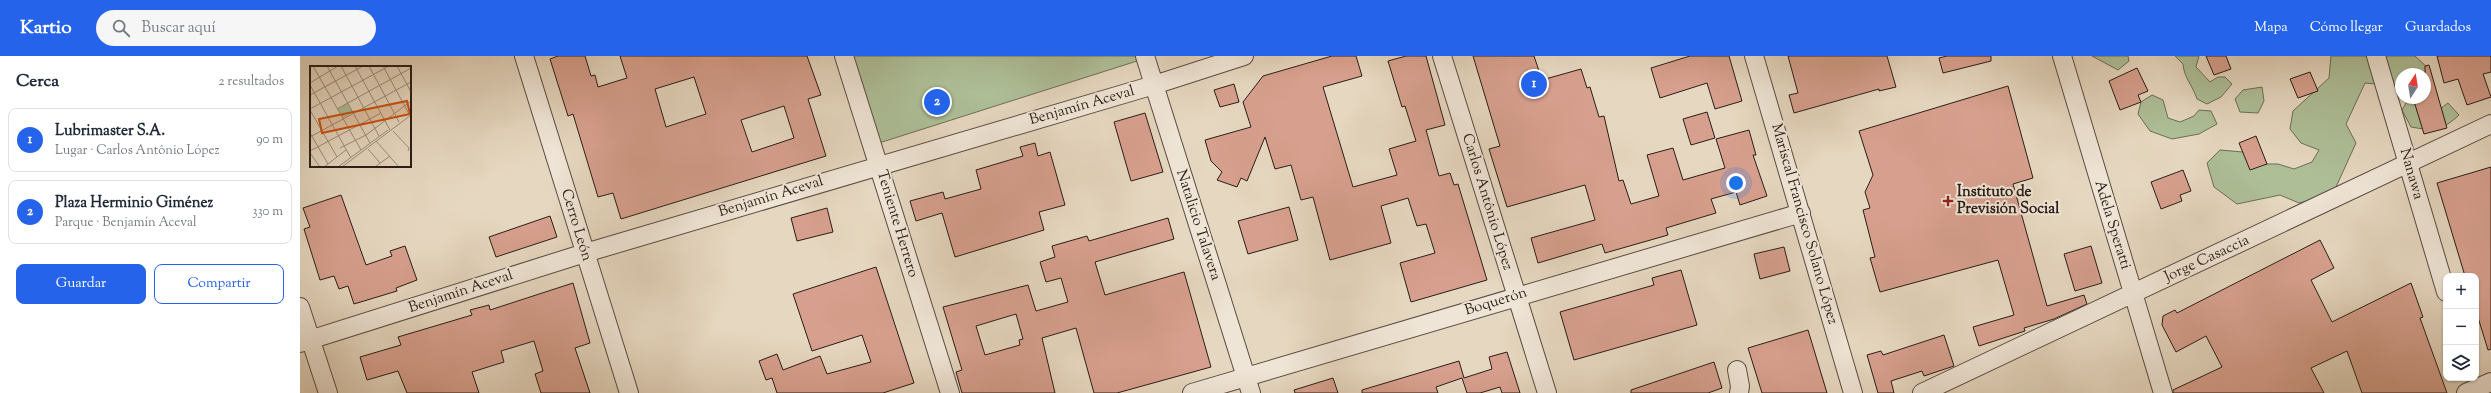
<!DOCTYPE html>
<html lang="es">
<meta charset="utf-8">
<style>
:root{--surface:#fff;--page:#f6f6f7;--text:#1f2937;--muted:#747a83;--line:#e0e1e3;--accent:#2563eb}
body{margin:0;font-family:"Sorts Mill Goudy",serif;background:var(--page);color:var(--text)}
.controls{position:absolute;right:12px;bottom:12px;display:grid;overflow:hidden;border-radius:8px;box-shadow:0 1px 3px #0004}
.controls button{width:36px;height:36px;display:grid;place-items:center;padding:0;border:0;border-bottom:1px solid var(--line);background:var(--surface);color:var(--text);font:20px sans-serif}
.compass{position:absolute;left:2095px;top:12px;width:36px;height:36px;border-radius:50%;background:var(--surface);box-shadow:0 1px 3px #0004;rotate:12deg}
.you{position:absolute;left:1436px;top:127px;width:14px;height:14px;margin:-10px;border:3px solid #fff;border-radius:50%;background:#1a73e8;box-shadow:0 0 0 6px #1a73e833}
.badge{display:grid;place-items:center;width:26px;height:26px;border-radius:50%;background:var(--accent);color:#fff;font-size:13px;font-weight:700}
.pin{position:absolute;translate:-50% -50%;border:2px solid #fff;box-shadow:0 1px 4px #0006}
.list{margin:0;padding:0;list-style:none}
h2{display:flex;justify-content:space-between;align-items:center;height:52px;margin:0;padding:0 16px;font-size:17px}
h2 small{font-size:13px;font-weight:400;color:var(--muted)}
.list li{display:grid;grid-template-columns:26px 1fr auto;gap:12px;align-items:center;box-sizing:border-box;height:64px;margin:0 8px 8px;padding:0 8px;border:1px solid var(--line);border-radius:8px}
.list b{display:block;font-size:15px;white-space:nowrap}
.list p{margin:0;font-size:13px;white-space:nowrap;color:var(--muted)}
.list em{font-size:13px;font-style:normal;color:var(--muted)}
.actions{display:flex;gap:8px;padding:12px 16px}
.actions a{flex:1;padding:9px 0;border:1px solid var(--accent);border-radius:8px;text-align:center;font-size:14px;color:var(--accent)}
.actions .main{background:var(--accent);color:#fff}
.icon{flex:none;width:22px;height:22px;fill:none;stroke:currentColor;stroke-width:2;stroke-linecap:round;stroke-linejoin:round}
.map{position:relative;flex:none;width:2191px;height:337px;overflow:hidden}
header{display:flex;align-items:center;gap:24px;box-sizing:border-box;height:56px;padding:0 20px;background:var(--accent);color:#fff}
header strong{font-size:19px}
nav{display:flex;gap:22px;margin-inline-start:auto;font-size:14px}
.search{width:280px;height:36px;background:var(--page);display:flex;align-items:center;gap:10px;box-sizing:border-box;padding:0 14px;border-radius:22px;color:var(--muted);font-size:15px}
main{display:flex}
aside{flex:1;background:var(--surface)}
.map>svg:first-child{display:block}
</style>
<header>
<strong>Kartio</strong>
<div class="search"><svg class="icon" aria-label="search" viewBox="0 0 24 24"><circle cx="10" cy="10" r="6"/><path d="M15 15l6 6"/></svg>Buscar aquí</div>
<nav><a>Mapa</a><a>Cómo llegar</a><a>Guardados</a></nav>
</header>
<main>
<aside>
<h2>Cerca<small>2 resultados</small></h2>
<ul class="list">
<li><span class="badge">1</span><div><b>Lubrimaster S.A.</b><p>Lugar · Carlos Antônio López</p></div><em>90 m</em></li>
<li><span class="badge">2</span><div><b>Plaza Herminio Giménez</b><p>Parque · Benjamín Aceval</p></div><em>330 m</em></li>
</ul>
<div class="actions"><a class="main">Guardar</a><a>Compartir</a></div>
</aside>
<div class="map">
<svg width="2191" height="337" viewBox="0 0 2191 337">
<rect width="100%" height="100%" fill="#e6d7c0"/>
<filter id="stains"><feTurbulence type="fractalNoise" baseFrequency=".005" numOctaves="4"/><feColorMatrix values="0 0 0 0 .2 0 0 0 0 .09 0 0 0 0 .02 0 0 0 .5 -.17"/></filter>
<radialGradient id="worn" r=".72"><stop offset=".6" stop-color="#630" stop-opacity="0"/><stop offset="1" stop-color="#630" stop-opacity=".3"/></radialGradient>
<!-- green -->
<path fill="#aebf98" stroke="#6c6e58" d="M 552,0 L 836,0 L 837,5 L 579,87 Z
M 1792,0 L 1828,0 L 1829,5 L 1818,14 Z
M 1875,0 L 1899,0 L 1896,11 L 1910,26 L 1918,21 L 1925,21 L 1932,28 L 1921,41 L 1907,48 L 1897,43 C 1893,30 1884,22 1883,8 Z
M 2031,0 L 2115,0 L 2129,13 L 2125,18 L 2101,18 L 2101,29 L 2097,30 L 2065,27 L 2046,68 L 2056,87 L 2036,131 L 2026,140 L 1999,147 L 1980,139 L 1937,148 L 1914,131 L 1907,107 L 1920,94 L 1943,96 L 1953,108 L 1978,108 L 1994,113 L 2012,106 L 2019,94 L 2001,87 L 1990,73 L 1993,55 L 2029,22 Z
M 1962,31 L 1964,45 L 1958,57 L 1940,56 L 1935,43 L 1943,34 Z
M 1852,39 L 1863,44 L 1868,62 L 1880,66 L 1894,60 L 1899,54 L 1911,55 L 1917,68 L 1899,78 L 1872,83 L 1850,75 L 1838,58 L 1841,46 Z
M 2109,42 L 2114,42 L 2140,53 L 2148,47 L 2159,59 C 2142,75 2133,75 2111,71 L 2102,54 Z"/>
<!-- building -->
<path fill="#d7a08e" stroke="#2a1d17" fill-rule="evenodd" d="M 258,0 L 285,0 L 291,20 L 295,19 L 298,31 L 327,22 L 320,0 L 507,0 L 521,39 L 508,43 L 526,100 L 321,163 L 313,137 L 298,141 L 273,58 L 268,60 L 250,3 ZM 394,21 L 406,58 L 366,71 L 355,33 ZM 484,50 L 494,82 L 452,96 L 441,64 Z
M 1032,0 L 1056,0 L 1062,20 L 1023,31 L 1053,131 L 1097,119 L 1089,93 L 1116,85 L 1105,50 L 1102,51 L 1088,5 L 1106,0 L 1126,0 L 1145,69 L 1126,74 L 1139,120 L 1150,117 L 1154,129 L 1158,128 L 1187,224 L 1111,246 L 1100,207 L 1135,197 L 1126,168 L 1117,170 L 1108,142 L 1081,150 L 1091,187 L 1030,204 L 1013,141 L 1001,144 L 991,109 L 975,113 L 965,81 L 947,125 L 941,122 L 937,131 L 917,124 L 922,116 L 911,105 L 905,84 L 951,71 L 943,46 L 963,20 Z
M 1173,0 L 1234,0 L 1242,24 L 1281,13 L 1287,32 L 1290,31 L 1299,61 L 1304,60 L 1319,125 L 1323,124 L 1331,148 L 1359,140 L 1347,99 L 1373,92 L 1383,124 L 1425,112 L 1416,83 L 1449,74 L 1456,99 L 1453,99 L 1467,140 L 1440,149 L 1436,136 L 1411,143 L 1416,157 L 1366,172 L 1368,179 L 1305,197 L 1302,188 L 1238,207 L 1231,182 L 1295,164 L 1285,129 L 1207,151 L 1189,93 L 1200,90 Z
M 1390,0 L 1429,0 L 1442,45 L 1415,53 L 1407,27 L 1360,42 L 1351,12 Z
M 1488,0 L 1587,0 L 1596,31 L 1579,35 L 1579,33 L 1494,57 L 1489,39 L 1498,37 Z
M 1647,0 L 1691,0 L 1691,5 L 1643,17 L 1639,2 Z
M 1906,0 L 1926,0 L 1931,13 L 1914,19 Z
M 2137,0 L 2191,0 L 2191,16 L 2183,18 L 2191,41 L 2167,49 L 2158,23 L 2144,27 Z
M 2129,9 L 2147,72 L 2124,78 L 2113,42 L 2125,42 L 2125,10 Z
M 1837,12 L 1848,35 L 1838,39 L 1841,46 L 1820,54 L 1809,25 Z
M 2010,16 L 2018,35 L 1998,42 L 1990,23 Z
M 934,28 L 939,46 L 920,51 L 914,34 Z
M 1708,30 L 1733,122 L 1713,128 L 1747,250 L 1784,239 L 1787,248 L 1754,263 L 1724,272 L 1725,275 L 1679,290 L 1673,271 L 1714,259 L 1698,204 L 1580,236 L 1570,202 L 1575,201 L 1563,154 L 1570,152 L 1565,136 L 1573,119 L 1559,75 Z
M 1407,56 L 1415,82 L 1391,89 L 1383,63 Z
M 845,57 L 863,116 L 831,125 L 814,66 Z
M 1956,80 L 1967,108 L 1950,114 L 1939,87 Z
M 735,87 L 738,100 L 750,96 L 765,149 L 739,156 L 744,174 L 655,201 L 642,157 L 616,165 L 610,145 L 643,136 L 645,143 L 681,133 L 676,114 L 723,100 L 720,91 Z
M 2191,111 L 2191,293 L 2188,294 L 2176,255 L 2176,220 L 2165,220 L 2137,127 Z
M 1883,114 L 1891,135 L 1880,139 L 1882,145 L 1861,153 L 1851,126 Z
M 41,139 L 66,209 L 92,200 L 90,195 L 105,190 L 117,224 L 96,232 L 97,235 L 54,248 L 48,230 L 39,233 L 34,220 L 20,224 L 4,173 L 10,171 L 3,152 Z
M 989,151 L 998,184 L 948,198 L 938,165 Z
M 527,152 L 533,176 L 497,185 L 491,162 Z
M 250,160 L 257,181 L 196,201 L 189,181 Z
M 868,162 L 874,183 L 795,206 L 805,239 L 884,216 L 911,311 L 817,337 L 794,337 L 776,272 L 742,282 L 755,337 L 662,337 L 656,316 L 662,314 L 643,251 L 728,229 L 736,255 L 768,246 L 761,222 L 746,226 L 740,206 L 755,201 L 752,190 L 787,180 L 789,185 ZM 716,258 L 723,283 L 719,284 L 720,289 L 685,299 L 676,270 Z
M 2020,184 L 2034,212 L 2011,224 L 2032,266 L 2111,227 L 2123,261 L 2120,262 L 2147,337 L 2062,337 L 2047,295 L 2011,312 L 2024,337 L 1873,337 L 1873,334 L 1922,311 L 1906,280 L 1876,296 L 1862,269 L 1863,260 L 1875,254 L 1877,257 Z
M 1791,190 L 1802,227 L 1775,235 L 1764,198 Z
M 1484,191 L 1490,215 L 1460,223 L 1454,198 Z
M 576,211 L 614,327 L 583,337 L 477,337 L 472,322 L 466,324 L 459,305 L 477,298 L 483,314 L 520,300 L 527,318 L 571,306 L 562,279 L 512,295 L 493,238 Z
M 1381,214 L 1397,269 L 1274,304 L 1260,256 L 1354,229 L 1352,222 Z
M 273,227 L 290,287 L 275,292 L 290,337 L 241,337 L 235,318 L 243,315 L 234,285 L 201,295 L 204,306 L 172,316 L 179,337 L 107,337 L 98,315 L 67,324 L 60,301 L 101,289 L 98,281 L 172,259 L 170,254 L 189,249 L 190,254 Z
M 1508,274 L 1527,337 L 1462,337 L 1448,292 Z
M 1644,279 L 1654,310 L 1624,320 L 1622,315 L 1591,325 L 1594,337 L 1578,337 L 1567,299 L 1581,295 L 1583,299 Z
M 1207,296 L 1220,337 L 1202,337 L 1200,331 L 1180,337 L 1167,337 L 1162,322 L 1136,331 L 1138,337 L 1062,337 L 1062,334 L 1159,305 L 1164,322 L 1192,313 L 1189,301 Z
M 1414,306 L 1422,332 L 1408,337 L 1331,337 L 1331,334 Z
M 1033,322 L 1038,337 L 995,337 L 994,334 Z"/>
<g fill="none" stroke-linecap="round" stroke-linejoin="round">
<!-- minor casing -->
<g stroke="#594c41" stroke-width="20">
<path id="minor" d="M 224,0 L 329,337
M 544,0 L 650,337
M 845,0 L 951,337
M 1142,0 L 1247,337
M 1454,0 L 1553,337
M 1762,0 L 1863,337
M 2076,0 L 2146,236
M 0,251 L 28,337
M 0,287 L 285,197 L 854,29 L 944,0
M 1437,314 L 1440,330 L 1439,337
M 892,337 L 1501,157
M 1622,337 L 2191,68
M 2166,337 L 2191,326"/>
</g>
<!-- minor -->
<use href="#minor" stroke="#efe5d6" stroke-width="18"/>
</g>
<!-- markers -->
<path fill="#8f2418" stroke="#efe5d6" stroke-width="1.5" d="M1646 139h4v4h4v4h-4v4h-4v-4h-4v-4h4z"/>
<g text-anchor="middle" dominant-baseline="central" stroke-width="4" stroke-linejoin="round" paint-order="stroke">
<!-- street labels -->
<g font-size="15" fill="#2a1d17" stroke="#efe5d6">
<text transform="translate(782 50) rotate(-16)">Benjamín Aceval</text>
<text transform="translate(2111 118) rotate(74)">Nanawa</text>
<text transform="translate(471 141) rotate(-17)">Benjamín Aceval</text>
<text transform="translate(1187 146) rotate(73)">Carlos Antônio López</text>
<text transform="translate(597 168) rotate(73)">Teniente Herrero</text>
<text transform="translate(1504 168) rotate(74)">Mariscal Francisco Solano López</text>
<text transform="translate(276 169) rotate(73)">Cerro León</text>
<text transform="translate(898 169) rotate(72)">Natalicio Talavera</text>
<text transform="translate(1812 169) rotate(73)">Adela Speratti</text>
<text transform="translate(1907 203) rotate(-25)">Jorge Casaccia</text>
<text transform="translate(161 236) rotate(-18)">Benjamín Aceval</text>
<text transform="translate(1196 246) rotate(-17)">Boquerón</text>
</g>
<!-- poi labels -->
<g font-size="15" font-weight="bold" fill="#2a1d17" stroke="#efe5d6" text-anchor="start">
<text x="1657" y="136">Instituto de<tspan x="1657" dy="17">Previsión Social</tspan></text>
</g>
</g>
<!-- overview -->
<g transform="translate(10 10)">
<rect width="101" height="101" fill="#e6d7c0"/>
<path d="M 37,37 L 43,46 L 33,52 L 28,43 Z" fill="#aebf98"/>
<path fill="none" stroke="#9b8d7c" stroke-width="1" d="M 3,0 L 51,84M 17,0 L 60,77M 31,0 L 69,70M 45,0 L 80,64M 59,0 L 89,56M 73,0 L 99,48M 87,0 L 101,26M 0,17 L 28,0M 0,19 L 41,92M 0,29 L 53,0M 0,43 L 79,0M 27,43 L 101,2M 0,44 L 27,91M 83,65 L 99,82 L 98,85M 0,67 L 18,98M 0,71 L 101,16M 66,75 L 89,101M 30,82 L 56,69 L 101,35M 58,83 L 70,97M 0,85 L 71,47M 0,87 L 10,101M 14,101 L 36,84M 28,101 L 78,64M 32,101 L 101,49M 65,101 L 80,90"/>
<path fill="#cc500e" fill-opacity="0.15" stroke="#cc500e" stroke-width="2" d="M 97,35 L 100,48 L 12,67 L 9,53 Z"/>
<rect width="101" height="101" fill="none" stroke="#2a1d17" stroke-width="2"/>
</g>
<rect width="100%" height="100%" filter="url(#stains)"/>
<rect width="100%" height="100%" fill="url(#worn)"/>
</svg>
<div class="controls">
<button>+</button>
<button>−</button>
<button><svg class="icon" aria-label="layers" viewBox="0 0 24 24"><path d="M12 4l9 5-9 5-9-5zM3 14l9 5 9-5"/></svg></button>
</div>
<svg class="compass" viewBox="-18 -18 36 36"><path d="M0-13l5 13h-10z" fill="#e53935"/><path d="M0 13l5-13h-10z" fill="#747a83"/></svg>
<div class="you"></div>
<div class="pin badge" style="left:1234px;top:28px">1</div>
<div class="pin badge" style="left:637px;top:46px">2</div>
</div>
</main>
